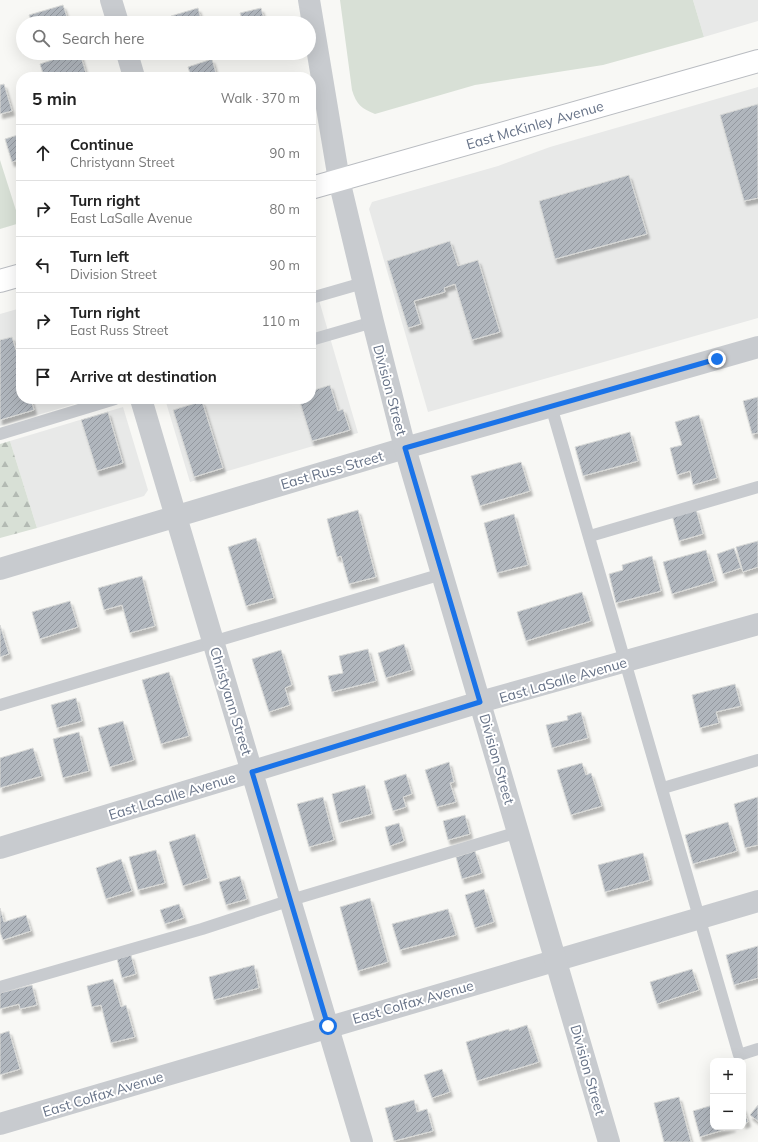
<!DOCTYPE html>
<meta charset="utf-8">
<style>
:root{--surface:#fff;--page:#f2f2f2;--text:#222;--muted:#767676;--line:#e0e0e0}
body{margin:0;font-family:Mulish,sans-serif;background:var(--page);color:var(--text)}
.controls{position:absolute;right:12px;bottom:12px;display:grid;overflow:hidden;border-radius:8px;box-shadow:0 4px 16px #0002}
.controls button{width:36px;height:36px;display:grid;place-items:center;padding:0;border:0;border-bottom:1px solid var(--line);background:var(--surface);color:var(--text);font:20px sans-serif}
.stop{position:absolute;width:12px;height:12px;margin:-9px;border:3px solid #1a73e8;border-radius:50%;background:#fff}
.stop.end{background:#1a73e8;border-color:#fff;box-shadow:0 1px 4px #0008}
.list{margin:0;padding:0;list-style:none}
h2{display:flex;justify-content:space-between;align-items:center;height:52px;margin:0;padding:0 16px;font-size:17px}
h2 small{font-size:13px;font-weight:400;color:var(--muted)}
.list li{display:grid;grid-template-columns:26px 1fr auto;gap:12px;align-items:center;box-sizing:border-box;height:56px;padding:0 16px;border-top:1px solid var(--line)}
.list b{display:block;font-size:15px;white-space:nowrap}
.list p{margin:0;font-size:13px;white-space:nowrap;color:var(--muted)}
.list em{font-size:13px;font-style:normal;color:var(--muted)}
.icon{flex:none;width:22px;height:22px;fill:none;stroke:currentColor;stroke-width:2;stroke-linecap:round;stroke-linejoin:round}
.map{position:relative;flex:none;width:758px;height:1142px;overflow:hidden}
.search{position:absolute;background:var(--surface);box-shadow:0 4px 16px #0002;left:16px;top:16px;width:300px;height:44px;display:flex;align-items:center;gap:10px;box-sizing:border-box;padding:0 14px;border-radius:22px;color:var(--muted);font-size:15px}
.panel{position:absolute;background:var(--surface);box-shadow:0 4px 16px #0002;left:16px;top:72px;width:300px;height:332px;border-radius:16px}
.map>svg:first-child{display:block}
</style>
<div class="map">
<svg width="758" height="1142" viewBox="0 0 758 1142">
<defs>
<pattern id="forest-firs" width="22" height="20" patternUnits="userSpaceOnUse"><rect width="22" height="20" fill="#d8e0d6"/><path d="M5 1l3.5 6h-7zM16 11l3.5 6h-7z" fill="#b3bab3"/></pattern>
<pattern id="building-hatch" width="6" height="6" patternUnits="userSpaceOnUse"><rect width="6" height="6" fill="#b0b6bd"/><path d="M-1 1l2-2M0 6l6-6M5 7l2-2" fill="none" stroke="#93989f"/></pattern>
<filter id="shadow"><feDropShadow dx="2.5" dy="4.5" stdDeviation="1" flood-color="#0004"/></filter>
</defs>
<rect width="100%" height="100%" fill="#f8f8f5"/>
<!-- built -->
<path fill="#e8e9e8" d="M 693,0 L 758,0 L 758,21 L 704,37 Z
M 758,87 L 758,318 L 428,412 L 369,209 L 372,202 L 498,166 L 550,147 Z
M 311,273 L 358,433 L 190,482 L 165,399 L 311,399 Z
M 21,308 L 21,399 L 92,399 L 0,426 L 0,314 Z
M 123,407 L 148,490 L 144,496 L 37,528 L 10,441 Z"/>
<!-- green -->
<path fill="#d8e0d6" d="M 340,0 L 693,0 L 704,37 L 603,65 L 475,85 L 375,114 C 362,109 356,104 352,90 Z
M 0,160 L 20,223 L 0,229 Z"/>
<!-- forest -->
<path fill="url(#forest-firs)" d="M 10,441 L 37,528 L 0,538 L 0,444 Z"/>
<!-- building -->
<path fill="url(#building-hatch)" stroke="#d9dad8" filter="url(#shadow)" d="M 63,5 L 69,23 L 32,23 L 29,15 Z
M 198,8 L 202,23 L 173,23 L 171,16 Z
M 261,8 L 265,23 L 243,23 L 240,13 Z
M 73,53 L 80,53 L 87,77 L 44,77 L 40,64 Z
M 212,59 L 217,77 L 191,77 L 188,67 Z
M 4,84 L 12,111 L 0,114 L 0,85 Z
M 758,104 L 758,198 L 744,201 L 720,115 Z
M 21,134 L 21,159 L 12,162 L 5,139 Z
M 629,175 L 647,234 L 555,259 L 539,201 Z
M 450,241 L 458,266 L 478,260 L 500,332 L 472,340 L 455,284 L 444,288 L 445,292 L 414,301 L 421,324 L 408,328 L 387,261 Z
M 12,337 L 21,366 L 21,399 L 31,399 L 34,410 L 0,420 L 0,340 Z
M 330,385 L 338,411 L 343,409 L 350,430 L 312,441 L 299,399 L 311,399 L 311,391 Z
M 758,397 L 758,433 L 752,434 L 743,401 Z
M 202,401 L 223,468 L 194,477 L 173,410 Z
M 108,412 L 123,463 L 97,471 L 81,420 Z
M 699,415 L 717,478 L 693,485 L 690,471 L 677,475 L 670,448 L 682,445 L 675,422 Z
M 630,432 L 638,461 L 583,476 L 575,447 Z
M 521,462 L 530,491 L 480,506 L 471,476 Z
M 696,509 L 703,534 L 679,541 L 672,515 Z
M 358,510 L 376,577 L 349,584 L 341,556 L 337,557 L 327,519 Z
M 514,514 L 528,565 L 497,573 L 484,523 Z
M 256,538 L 274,598 L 246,606 L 228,547 Z
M 758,541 L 758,567 L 743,572 L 736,547 Z
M 734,548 L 741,568 L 723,574 L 717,554 Z
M 706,550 L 715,581 L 672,594 L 663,562 Z
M 652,556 L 661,591 L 616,603 L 609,574 L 623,570 L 622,565 Z
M 142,576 L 155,626 L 130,633 L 122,605 L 104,610 L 98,588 Z
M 582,592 L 591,621 L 526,641 L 517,612 Z
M 70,601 L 78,627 L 40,639 L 32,612 Z
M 0,625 L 9,654 L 0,657 Z
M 404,644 L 412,670 L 386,678 L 378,653 Z
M 368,649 L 376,681 L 332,692 L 328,676 L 343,673 L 339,656 Z
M 281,650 L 292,685 L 285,688 L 290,705 L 269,712 L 252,659 Z
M 169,672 L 189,736 L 161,744 L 142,680 Z
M 735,684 L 741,706 L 716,712 L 719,723 L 700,728 L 692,695 Z
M 76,698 L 82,721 L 57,728 L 51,705 Z
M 581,712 L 588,738 L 552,748 L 546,725 L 568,720 L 567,716 Z
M 123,721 L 134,760 L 110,767 L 98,728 Z
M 79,732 L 89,771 L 63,778 L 53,739 Z
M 33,748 L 42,776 L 0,788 L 0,758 Z
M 449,762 L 454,782 L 450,783 L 456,802 L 437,807 L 425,770 Z
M 582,763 L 586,775 L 591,773 L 602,806 L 571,815 L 557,770 Z
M 406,774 L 412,794 L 403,797 L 406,807 L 393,811 L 384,781 Z
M 365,785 L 372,814 L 339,823 L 332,794 Z
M 323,797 L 334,840 L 309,847 L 297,804 Z
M 758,797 L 758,845 L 745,848 L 734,804 Z
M 465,815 L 470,834 L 448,840 L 443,821 Z
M 728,822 L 737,851 L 693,864 L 685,835 Z
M 399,823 L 404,841 L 390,846 L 385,827 Z
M 195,834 L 208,878 L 183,886 L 169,842 Z
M 156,850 L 165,883 L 138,890 L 129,857 Z
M 475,851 L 482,873 L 462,879 L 456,857 Z
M 643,853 L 650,880 L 605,892 L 598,865 Z
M 121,859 L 132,891 L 106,899 L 96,868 Z
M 240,876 L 247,899 L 226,905 L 219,882 Z
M 484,889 L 494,922 L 475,928 L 465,895 Z
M 370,898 L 388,962 L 358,971 L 340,907 Z
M 179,904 L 184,918 L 165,924 L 160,910 Z
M 0,908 L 4,922 L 26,915 L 31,931 L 3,940 L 0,932 Z
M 448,909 L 456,935 L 400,950 L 392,924 Z
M 758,946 L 758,978 L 734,985 L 726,955 Z
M 131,955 L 136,974 L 122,978 L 117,959 Z
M 254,965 L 259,988 L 214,1000 L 209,977 Z
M 692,969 L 699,990 L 657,1004 L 650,982 Z
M 113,979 L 121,1007 L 126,1005 L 135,1037 L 111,1043 L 101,1005 L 92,1007 L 87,986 Z
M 32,985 L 37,1005 L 20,1009 L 19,1004 L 0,1009 L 0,993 Z
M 527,1025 L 539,1062 L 477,1081 L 466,1042 L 509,1029 L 509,1031 Z
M 9,1031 L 20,1069 L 0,1075 L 0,1034 Z
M 442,1069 L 450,1092 L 432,1098 L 424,1075 Z
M 679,1097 L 691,1142 L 664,1142 L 654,1103 Z
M 414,1100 L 417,1112 L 427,1109 L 433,1131 L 394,1141 L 385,1108 Z
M 713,1105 L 713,1127 L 733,1127 L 700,1137 L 693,1111 Z
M 758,1105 L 758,1121 L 750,1115 Z
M 743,1107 L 748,1122 L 743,1124 Z"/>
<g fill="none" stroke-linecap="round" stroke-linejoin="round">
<!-- primary casing -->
<g stroke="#b9bcc1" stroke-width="24">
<path id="primary" d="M 311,188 L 758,61
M 0,281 L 21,275"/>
</g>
<!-- service -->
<path stroke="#c8cbcf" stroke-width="12" d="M 311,298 L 363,283
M 311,340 L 373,322
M 551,406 L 739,1055 L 758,1049
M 0,434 L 115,399
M 590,536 L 758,487
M 0,705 L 442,574
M 663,788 L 758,760
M 0,987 L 202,929 L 291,900 L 518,832"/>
<!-- minor -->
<path stroke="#c8cbcf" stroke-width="22" d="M 111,0 L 118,23
M 309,0 L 339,180
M 127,53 L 134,77
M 141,399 L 362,1142
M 0,569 L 405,448 L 758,347
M 0,848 L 480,702 L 758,624
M 0,1124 L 758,901"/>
<!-- tertiary -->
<path stroke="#c8cbcf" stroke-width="22" d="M 339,180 L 373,322 L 405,448 L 609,1142"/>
<!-- primary -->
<use href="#primary" stroke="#fff" stroke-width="22"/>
</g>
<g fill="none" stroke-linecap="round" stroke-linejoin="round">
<!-- route -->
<path stroke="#1a73e8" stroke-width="5" d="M 328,1026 L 252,772 L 480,702 L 405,448 L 717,359"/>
</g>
<g text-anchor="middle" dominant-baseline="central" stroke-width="4" stroke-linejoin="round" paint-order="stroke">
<!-- street labels -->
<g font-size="14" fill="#667287" stroke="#fff">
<text transform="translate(535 125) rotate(-16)">East McKinley Avenue</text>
<text transform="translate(390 390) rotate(75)">Division Street</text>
<text transform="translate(332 470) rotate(-16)">East Russ Street</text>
<text transform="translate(563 680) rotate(-16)">East LaSalle Avenue</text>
<text transform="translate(231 701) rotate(73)">Christyann Street</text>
<text transform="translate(497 759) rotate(74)">Division Street</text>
<text transform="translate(172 796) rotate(-17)">East LaSalle Avenue</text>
<text transform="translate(413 1002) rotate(-16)">East Colfax Avenue</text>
<text transform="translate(588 1070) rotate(74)">Division Street</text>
<text transform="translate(103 1094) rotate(-17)">East Colfax Avenue</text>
</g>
</g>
</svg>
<div class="controls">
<button>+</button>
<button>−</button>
</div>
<div class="stop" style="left:328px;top:1026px"></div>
<div class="stop end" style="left:717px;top:359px"></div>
<div class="search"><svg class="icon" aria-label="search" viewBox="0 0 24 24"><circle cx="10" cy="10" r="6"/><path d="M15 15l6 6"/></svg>Search here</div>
<section class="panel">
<h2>5 min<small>Walk · 370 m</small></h2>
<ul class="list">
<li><svg class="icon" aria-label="ahead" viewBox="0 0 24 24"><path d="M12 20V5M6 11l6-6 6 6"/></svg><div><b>Continue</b><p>Christyann Street</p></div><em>90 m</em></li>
<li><svg class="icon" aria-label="right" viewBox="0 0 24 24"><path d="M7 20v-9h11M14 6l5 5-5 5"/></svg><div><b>Turn right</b><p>East LaSalle Avenue</p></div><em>80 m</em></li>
<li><svg class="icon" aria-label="left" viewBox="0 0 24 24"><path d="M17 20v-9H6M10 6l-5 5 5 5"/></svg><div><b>Turn left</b><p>Division Street</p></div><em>90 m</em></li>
<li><svg class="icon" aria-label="right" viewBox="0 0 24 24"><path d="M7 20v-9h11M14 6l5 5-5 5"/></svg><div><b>Turn right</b><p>East Russ Street</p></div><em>110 m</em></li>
<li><svg class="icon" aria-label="arrive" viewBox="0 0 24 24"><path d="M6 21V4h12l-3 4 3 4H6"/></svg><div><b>Arrive at destination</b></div></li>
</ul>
</section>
</div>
